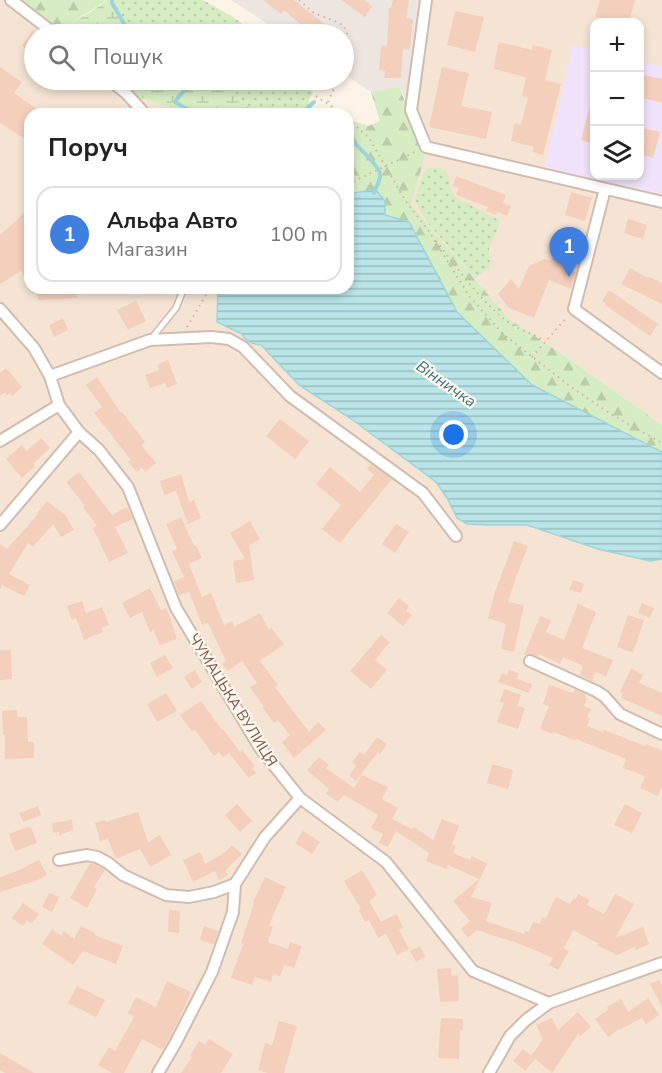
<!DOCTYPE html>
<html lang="uk">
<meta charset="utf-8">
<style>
:root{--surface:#fff;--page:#f6f6f6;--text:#222;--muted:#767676;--line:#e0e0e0;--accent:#ec6246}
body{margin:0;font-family:"Nunito Sans",sans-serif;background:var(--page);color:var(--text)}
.controls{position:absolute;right:18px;top:18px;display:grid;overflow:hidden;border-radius:12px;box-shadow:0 3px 9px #0003}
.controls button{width:54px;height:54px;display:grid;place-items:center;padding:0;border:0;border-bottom:2px solid var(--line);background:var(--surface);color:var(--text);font:30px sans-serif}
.you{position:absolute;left:454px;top:435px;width:21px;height:21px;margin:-15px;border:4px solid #fff;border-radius:50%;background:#1a73e8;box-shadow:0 0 0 9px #1a73e833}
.badge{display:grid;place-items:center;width:39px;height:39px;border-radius:50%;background:var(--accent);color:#fff;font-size:20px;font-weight:700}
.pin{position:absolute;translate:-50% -50px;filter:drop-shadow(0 2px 3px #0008)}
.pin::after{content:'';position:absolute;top:32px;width:21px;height:18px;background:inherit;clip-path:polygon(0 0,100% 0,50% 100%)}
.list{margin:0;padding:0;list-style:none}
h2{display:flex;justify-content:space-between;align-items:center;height:78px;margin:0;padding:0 24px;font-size:26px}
h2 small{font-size:20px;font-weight:400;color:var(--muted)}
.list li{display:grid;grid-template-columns:39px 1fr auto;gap:18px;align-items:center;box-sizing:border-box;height:96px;margin:0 12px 12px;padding:0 12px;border:2px solid var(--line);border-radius:18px}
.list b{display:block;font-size:22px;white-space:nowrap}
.list p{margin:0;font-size:20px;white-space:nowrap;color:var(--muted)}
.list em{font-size:20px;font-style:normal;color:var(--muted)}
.icon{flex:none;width:33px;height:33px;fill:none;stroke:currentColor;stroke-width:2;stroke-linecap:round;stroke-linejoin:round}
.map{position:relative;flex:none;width:662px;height:1073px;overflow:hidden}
.search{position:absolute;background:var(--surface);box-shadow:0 3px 9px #0003;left:24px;top:24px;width:330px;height:66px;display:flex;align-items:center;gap:15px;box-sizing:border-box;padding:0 21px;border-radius:33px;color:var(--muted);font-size:22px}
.panel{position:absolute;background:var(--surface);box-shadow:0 3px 9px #0003;left:24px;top:108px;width:330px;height:186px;border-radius:18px}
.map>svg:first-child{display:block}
</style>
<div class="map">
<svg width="662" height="1073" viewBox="0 0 662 1073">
<defs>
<pattern id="grass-dots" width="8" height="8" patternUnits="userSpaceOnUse" patternTransform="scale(1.5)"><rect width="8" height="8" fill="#d6ecc3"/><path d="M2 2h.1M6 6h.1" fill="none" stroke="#bbcca9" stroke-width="1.8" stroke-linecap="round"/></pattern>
<pattern id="forest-firs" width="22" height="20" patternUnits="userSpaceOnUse" patternTransform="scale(1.5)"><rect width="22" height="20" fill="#d6ecc3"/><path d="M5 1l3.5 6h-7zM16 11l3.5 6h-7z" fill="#bbcca9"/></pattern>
<pattern id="wetland-marsh" width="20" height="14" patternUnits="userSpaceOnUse" patternTransform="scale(1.5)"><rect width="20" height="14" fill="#d6ecc3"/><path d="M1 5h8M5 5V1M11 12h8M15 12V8" fill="none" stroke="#bbcca9"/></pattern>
<pattern id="water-rules" width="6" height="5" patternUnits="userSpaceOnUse" patternTransform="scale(1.5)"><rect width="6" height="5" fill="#b9e4e8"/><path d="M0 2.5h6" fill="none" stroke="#9bbcbe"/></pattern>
</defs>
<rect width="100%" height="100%" fill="#fdf3e6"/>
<!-- residential -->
<path fill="#f5e4d4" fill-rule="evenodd" d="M 0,0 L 11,0 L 55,34 L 34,34 L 34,80 L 110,80 L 183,114 L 30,114 L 30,288 L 218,288 L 217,322 L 260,345 L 299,385 L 350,418 L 436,482 L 447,498 L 457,518 L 488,525 L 527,525 L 598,549 L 649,561 L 662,559 L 662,1073 L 0,1073 Z
M 426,0 L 662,0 L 662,425 L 565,356 L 509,319 L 411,205 L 426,152 L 411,110 ZM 594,22 L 640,22 L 640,176 L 594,176 Z"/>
<!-- industrial -->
<path fill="#ede5e0" d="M 231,0 L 426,0 L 411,110 L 399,87 L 371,92 L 344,74 L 344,34 L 283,34 Z"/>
<!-- education -->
<path fill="#f0e2fa" d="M 573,45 L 594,50 L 594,176 L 640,176 L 640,61 L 662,66 L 662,186 L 659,202 L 543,175 Z"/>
<!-- grass -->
<path fill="url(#grass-dots)" d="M 112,0 L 203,0 L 233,17 L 255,34 L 130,34 L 112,3 Z
M 209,80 L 304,80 L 313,93 L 309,99 L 309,106 L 298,114 L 260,114 Z
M 432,168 C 458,168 443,185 456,197 C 459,200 465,202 469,204 C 479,210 489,215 499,220 L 499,226 L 489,248 L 490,267 L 475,278 L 428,223 L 415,202 L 421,180 L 426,169 Z"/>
<!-- forest -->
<path fill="url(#forest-firs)" d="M 11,0 L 107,0 L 68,25 L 50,31 Z
M 399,87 L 426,152 L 411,205 L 509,319 L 565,356 L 662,425 L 662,452 L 532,385 L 457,312 L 409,222 L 385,215 L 375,189 L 348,194 L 348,123 L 350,120 L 368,126 L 380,121 L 371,92 Z"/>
<!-- wetland -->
<path fill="url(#wetland-marsh)" d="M 107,0 L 112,0 L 112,3 L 130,34 L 55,34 L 50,31 C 71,24 90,14 107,0 Z
M 110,80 L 209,80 L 236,96 L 260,114 L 183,114 L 177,110 L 126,93 Z"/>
<!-- water -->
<path fill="url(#water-rules)" stroke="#9fd4da" stroke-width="1.5" d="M 375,189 L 385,201 L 385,215 L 409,222 L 457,312 L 532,385 L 662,452 L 662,559 L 650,561 L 598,549 L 527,525 L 488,525 L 467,524 L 457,518 L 447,498 L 436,482 L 350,418 L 299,385 L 261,345 C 252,344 246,342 242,334 L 217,322 L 218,288 L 348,288 L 348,194 Z"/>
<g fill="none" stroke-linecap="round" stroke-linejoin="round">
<!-- stream -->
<path stroke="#9fd4da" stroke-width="4" d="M 112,0 L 112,3 L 130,34
M 195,114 L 175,102 L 180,95 L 195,80
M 301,114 L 314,102
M 348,137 C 355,144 379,165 380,174 C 381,180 376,186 374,193"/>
</g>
<!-- building -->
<path fill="#f4cfbc" d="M 263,0 L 294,0 L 331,29 L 326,34 L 312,34 L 284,10 L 281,14 Z
M 341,0 L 364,0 L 372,6 L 365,17 Z
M 393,0 L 409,0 L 406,18 L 413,19 L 410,50 L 403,49 L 401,78 L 384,78 L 385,71 L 379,70 L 381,46 L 387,46 L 389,8 L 391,8 Z
M 600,0 L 635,0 L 629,22 L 615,22 L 595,17 Z
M 455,11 L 484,17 L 475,52 L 447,45 Z
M 34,29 L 34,55 L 22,46 Z
M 499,42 L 532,50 L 533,45 L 552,50 L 545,80 L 561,84 L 543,155 L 533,152 L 534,147 L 511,141 L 515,123 L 521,125 L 528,98 L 522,96 L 526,77 L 493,69 Z
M 0,67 L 22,82 L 14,93 L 44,114 L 30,114 L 30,142 L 0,123 Z
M 442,67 L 469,73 L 461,106 L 492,112 L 486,139 L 429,127 Z
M 639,74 L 662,79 L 662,103 L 639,97 Z
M 591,102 L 594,102 L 594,144 L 581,140 Z
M 639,127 L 660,132 L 653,158 L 639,154 Z
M 456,176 L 506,195 L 503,203 L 511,206 L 507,216 L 497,212 L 496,215 L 486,211 L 488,207 L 456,195 L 459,188 L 453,186 Z
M 571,192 L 592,198 L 585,221 L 565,215 Z
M 30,205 L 30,285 L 21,271 L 0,284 L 0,235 L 18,219 Z
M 628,219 L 647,225 L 643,239 L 624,233 Z
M 560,238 L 577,245 L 568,269 L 576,272 L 571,289 L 549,280 L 534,318 L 509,308 L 498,294 L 511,279 L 519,289 L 529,266 L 545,259 L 551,261 Z
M 630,268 L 648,278 L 649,277 L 662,283 L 662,304 L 621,284 Z
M 37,288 L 76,288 L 77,298 L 38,300 Z
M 609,290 L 658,324 L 650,336 L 605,305 L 606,304 L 602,301 Z
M 136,301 L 146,321 L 128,330 L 117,310 Z
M 63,318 L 68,330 L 54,337 L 49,325 Z
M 168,360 L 177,384 L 167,388 L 165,383 L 150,388 L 145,375 L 159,370 L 157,365 Z
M 6,368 L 22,387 L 12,396 L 10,393 L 7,395 L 5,392 L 0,396 L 0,373 Z
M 97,377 L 121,413 L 122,412 L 145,442 L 141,445 L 156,463 L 145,472 L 142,468 L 137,472 L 128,462 L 131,460 L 94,413 L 102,407 L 86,385 Z
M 280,419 L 309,441 L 295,459 L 266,436 Z
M 41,438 L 50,448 L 33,464 L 35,466 L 22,478 L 6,459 L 22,445 L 27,451 Z
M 371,464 L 392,479 L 340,543 L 322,529 L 341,505 L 316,484 L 330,467 L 360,492 L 374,475 L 367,469 Z
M 79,472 L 112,515 L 127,507 L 133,519 L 115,527 L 128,553 L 109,562 L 93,528 L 97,526 L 83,507 L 85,506 L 66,482 Z
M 181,474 L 189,502 L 194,500 L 201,518 L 188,524 L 176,491 L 164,495 L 160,481 Z
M 47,501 L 65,515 L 74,530 L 61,537 L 53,524 L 33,547 L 28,543 L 9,574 L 30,585 L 24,596 L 2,585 L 0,589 L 0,544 L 7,549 L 38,514 L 37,513 Z
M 181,517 L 194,546 L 196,545 L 202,558 L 189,564 L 202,597 L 211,593 L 224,625 L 232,621 L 234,627 L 260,613 L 269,630 L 271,628 L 284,644 L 260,661 L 278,685 L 275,687 L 309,732 L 318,722 L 326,730 L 294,758 L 282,742 L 290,735 L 278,720 L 274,723 L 262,707 L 264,707 L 250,687 L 257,683 L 242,661 L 228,671 L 222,664 L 226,661 L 208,623 L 202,625 L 189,592 L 179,595 L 174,581 L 184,577 L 172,551 L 177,549 L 166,524 Z
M 250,521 L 260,539 L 249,545 L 254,580 L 236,583 L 233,561 L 245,559 L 230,533 Z
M 396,524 L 409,532 L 395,553 L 382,544 Z
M 514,541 L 528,546 L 515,580 L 508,602 L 524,605 L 514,652 L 501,649 L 506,624 L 488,618 L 495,592 Z
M 573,580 L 584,584 L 581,593 L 569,590 Z
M 150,588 L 161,610 L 166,608 L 172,620 L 171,621 L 177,639 L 159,645 L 154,630 L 150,632 L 142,612 L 130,618 L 122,603 Z
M 399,598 L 409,606 L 406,611 L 412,615 L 403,626 L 387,613 Z
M 82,601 L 86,613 L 102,607 L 109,625 L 101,628 L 103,632 L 84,640 L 76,618 L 72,620 L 67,606 Z
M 642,603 L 654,608 L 650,618 L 638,613 Z
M 578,604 L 596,612 L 582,648 L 613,660 L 606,676 L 595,672 L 592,681 L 580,675 L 583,666 L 563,657 L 560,664 L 539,654 L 538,656 L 530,654 L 524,655 L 540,616 L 551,620 L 546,632 L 564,640 Z
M 628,615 L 644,620 L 633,653 L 617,647 Z
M 381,635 L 390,642 L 375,660 L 387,670 L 371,689 L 350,671 Z
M 0,650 L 11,650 L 12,679 L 0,680 Z
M 165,655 L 173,668 L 157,677 L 150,663 Z
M 631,668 L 643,675 L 639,683 L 662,693 L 662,716 L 621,698 L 623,693 L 620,692 Z
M 195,670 L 202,682 L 192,689 L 184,677 Z
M 509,670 L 519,673 L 517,679 L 532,684 L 529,693 L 498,682 L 502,673 L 507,675 Z
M 549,685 L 573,693 L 574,689 L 586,695 L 585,698 L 587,699 L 584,706 L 591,709 L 587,717 L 590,718 L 587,726 L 603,732 L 604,730 L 645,746 L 646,744 L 662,751 L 662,787 L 658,796 L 640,788 L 645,776 L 623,768 L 626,759 L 576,739 L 575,740 L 553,732 L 552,734 L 540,729 L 549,706 L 543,704 Z
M 504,689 L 521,695 L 517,706 L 525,708 L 518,729 L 497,722 L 504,703 L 500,701 Z
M 166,693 L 177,711 L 157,722 L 147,704 Z
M 201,701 L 222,730 L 223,729 L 240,752 L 242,750 L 255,766 L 252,768 L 256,773 L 249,778 L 229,753 L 223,757 L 219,752 L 214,756 L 195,730 L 192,732 L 180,715 Z
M 17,710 L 17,717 L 27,717 L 28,742 L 34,742 L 34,758 L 5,759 L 5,735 L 3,735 L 2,711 Z
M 377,737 L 387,744 L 380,754 L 378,752 L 356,781 L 349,776 L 356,766 L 352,762 L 360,752 L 364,755 Z
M 319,757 L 329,765 L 326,768 L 354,788 L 362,775 L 388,787 L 382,799 L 398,808 L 392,819 L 412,829 L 414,827 L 433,840 L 442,819 L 459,826 L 452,844 L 456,846 L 453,853 L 470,860 L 472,856 L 487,864 L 471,897 L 492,903 L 486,921 L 524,934 L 525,931 L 529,932 L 533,922 L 540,924 L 542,917 L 546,918 L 556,897 L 570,904 L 574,898 L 576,899 L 578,894 L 590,900 L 587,905 L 604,914 L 615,894 L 634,904 L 615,938 L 643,927 L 649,944 L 636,950 L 634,947 L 617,955 L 596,945 L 599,944 L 573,930 L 564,948 L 569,951 L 558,970 L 549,965 L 553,958 L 520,944 L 477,930 L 468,938 L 461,929 L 470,921 L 453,901 L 479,879 L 448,865 L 447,869 L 426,861 L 429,853 L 396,831 L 388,847 L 379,843 L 383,834 L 371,828 L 378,815 L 344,795 L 338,802 L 326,794 L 329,789 L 307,770 Z
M 492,764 L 513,770 L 508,789 L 487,783 Z
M 237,804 L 252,821 L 240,832 L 225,815 Z
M 625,804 L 642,813 L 632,833 L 614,825 Z
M 38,806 L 41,815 L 23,822 L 19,813 Z
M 138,812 L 148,842 L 160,835 L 171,855 L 150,867 L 140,849 L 116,859 L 108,839 L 100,841 L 95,823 L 105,820 L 105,822 Z
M 72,820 L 73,830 L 59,835 L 59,832 L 53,833 L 52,823 Z
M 27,827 L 31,827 L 37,843 L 15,851 L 9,834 Z
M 303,831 L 320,842 L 312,854 L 295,843 Z
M 232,845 L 242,854 L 225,871 L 228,875 L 219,880 L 215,871 L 193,882 L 183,860 L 200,852 L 205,864 L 224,853 Z
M 39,860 L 47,875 L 38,880 L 0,892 L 0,877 L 15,872 Z
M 90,863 L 94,864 L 105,870 L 94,887 L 97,889 L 87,908 L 70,898 Z
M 362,870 L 377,895 L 369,901 L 381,922 L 397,914 L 403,928 L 399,930 L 409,949 L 397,955 L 386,934 L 378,938 L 369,920 L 365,922 L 359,910 L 361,909 L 344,881 Z
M 265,877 L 286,887 L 269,925 L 273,927 L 268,942 L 288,949 L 290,942 L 302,946 L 294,968 L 284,965 L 280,976 L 273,974 L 271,982 L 255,977 L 252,985 L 231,978 L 243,944 L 241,943 L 254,903 L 253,902 Z
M 49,893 L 59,897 L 52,912 L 42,907 Z
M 23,903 L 39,914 L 32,923 L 27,920 L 23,926 L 12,918 Z
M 169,910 L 180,911 L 179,933 L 168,932 Z
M 81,926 L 95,933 L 94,935 L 123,946 L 116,964 L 83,951 L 73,965 L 42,944 L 52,929 L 61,936 L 64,931 L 74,939 Z
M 204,926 L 218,931 L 214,944 L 200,940 Z
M 420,946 L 425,957 L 416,962 L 410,951 Z
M 451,968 L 452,976 L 458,975 L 459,1001 L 440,1002 L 437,969 Z
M 659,980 L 662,985 L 662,1007 L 650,984 Z
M 167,981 L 191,992 L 181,1015 L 163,1050 L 142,1039 L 124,1073 L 112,1073 L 98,1065 L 109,1047 L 115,1051 L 134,1017 L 128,1013 L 136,997 L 156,1007 Z
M 77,986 L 105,1000 L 96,1017 L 68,1003 Z
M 648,998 L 659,1015 L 646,1024 L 642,1018 L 619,1030 L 619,1029 L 608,1037 L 595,1019 L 608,1010 L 607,1007 L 621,999 L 628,1012 Z
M 578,1012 L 591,1027 L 580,1036 L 578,1034 L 552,1073 L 535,1059 L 525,1071 L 513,1061 L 523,1049 L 534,1058 L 531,1056 L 543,1039 L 536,1025 L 552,1018 L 558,1030 Z
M 441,1018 L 463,1019 L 463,1030 L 460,1030 L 459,1059 L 438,1058 Z
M 279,1021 L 297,1026 L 284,1073 L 268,1073 L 258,1070 L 265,1043 L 272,1045 Z
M 209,1039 L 233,1054 L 221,1073 L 181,1073 L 192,1057 L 190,1056 L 199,1041 L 205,1044 Z
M 0,1053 L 34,1073 L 5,1073 L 0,1070 Z"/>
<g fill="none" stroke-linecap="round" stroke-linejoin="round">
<!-- service casing -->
<g stroke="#d2bcad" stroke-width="8">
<path id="service" d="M 151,339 L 176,308 L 184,288"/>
</g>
<!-- minor casing -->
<g stroke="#d2bcad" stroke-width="14">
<path id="minor" d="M 11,0 L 55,34
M 426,0 L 411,110 L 426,147 L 662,202
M 110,80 L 126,93 L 145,114
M 605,189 L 574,309 L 662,373
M 0,309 L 34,348 L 50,376 L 59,405 L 79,432 L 99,450 L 128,487 L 176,608 L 260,748 L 300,798 L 386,862 L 473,971 L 549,1003 L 662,963
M 50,376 L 150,340 L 211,337 L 229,339 L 243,347 L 290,396 L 423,493 L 456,536
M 0,441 L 59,405
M 0,525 L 79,432
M 530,661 L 596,691 L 604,696 L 620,714 L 662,734
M 59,860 L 87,855 L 97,857 L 108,863 L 123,875 L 166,895 L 189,897 L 214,892 L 235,884 L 265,837 L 300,798
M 158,1073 L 175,1044 L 212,972 L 233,912 L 235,884
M 489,1073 L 510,1036 L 526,1020 L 549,1003"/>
</g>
<!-- path -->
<path stroke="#d9b29f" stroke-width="2" stroke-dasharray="1.5 4.5" stroke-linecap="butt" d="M 299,0 L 314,13 L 337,22 L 344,26 L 347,33 L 347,48 L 346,54 L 344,58
M 316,96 L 343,114
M 328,102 L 335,86 L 332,80
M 348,119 L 369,138 L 405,200 L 428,230 L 470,297 L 503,334 L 571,387 L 614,416 L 662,443
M 348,184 L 415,152
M 436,241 C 457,267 478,298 504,319 C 516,329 532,333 545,341
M 187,327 L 210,288
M 532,357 L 567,317"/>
<!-- service -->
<use href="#service" stroke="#fff" stroke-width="5"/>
<!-- minor -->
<use href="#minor" stroke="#fff" stroke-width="10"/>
</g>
<g text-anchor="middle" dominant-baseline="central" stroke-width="4.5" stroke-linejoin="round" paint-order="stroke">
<!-- street labels -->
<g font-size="15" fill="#785749" stroke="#fff7ed">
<text transform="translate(233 700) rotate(58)">ЧУМАЦЬКА ВУЛИЦЯ</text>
</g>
<!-- water labels -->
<g font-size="16" font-style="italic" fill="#3c767e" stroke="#fff7ed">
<text transform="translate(446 384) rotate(35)">Вінничка</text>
</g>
</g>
</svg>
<div class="controls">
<button>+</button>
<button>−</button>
<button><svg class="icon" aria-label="layers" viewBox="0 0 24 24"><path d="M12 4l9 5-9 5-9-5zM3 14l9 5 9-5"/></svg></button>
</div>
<div class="you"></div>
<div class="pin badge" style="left:569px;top:277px;background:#3f7fe0">1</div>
<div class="search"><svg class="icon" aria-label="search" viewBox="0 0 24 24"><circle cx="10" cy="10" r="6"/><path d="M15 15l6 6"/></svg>Пошук</div>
<section class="panel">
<h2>Поруч<small></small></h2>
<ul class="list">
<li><span class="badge" style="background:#3f7fe0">1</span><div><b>Альфа Авто</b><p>Магазин</p></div><em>100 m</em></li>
</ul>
</section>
</div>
